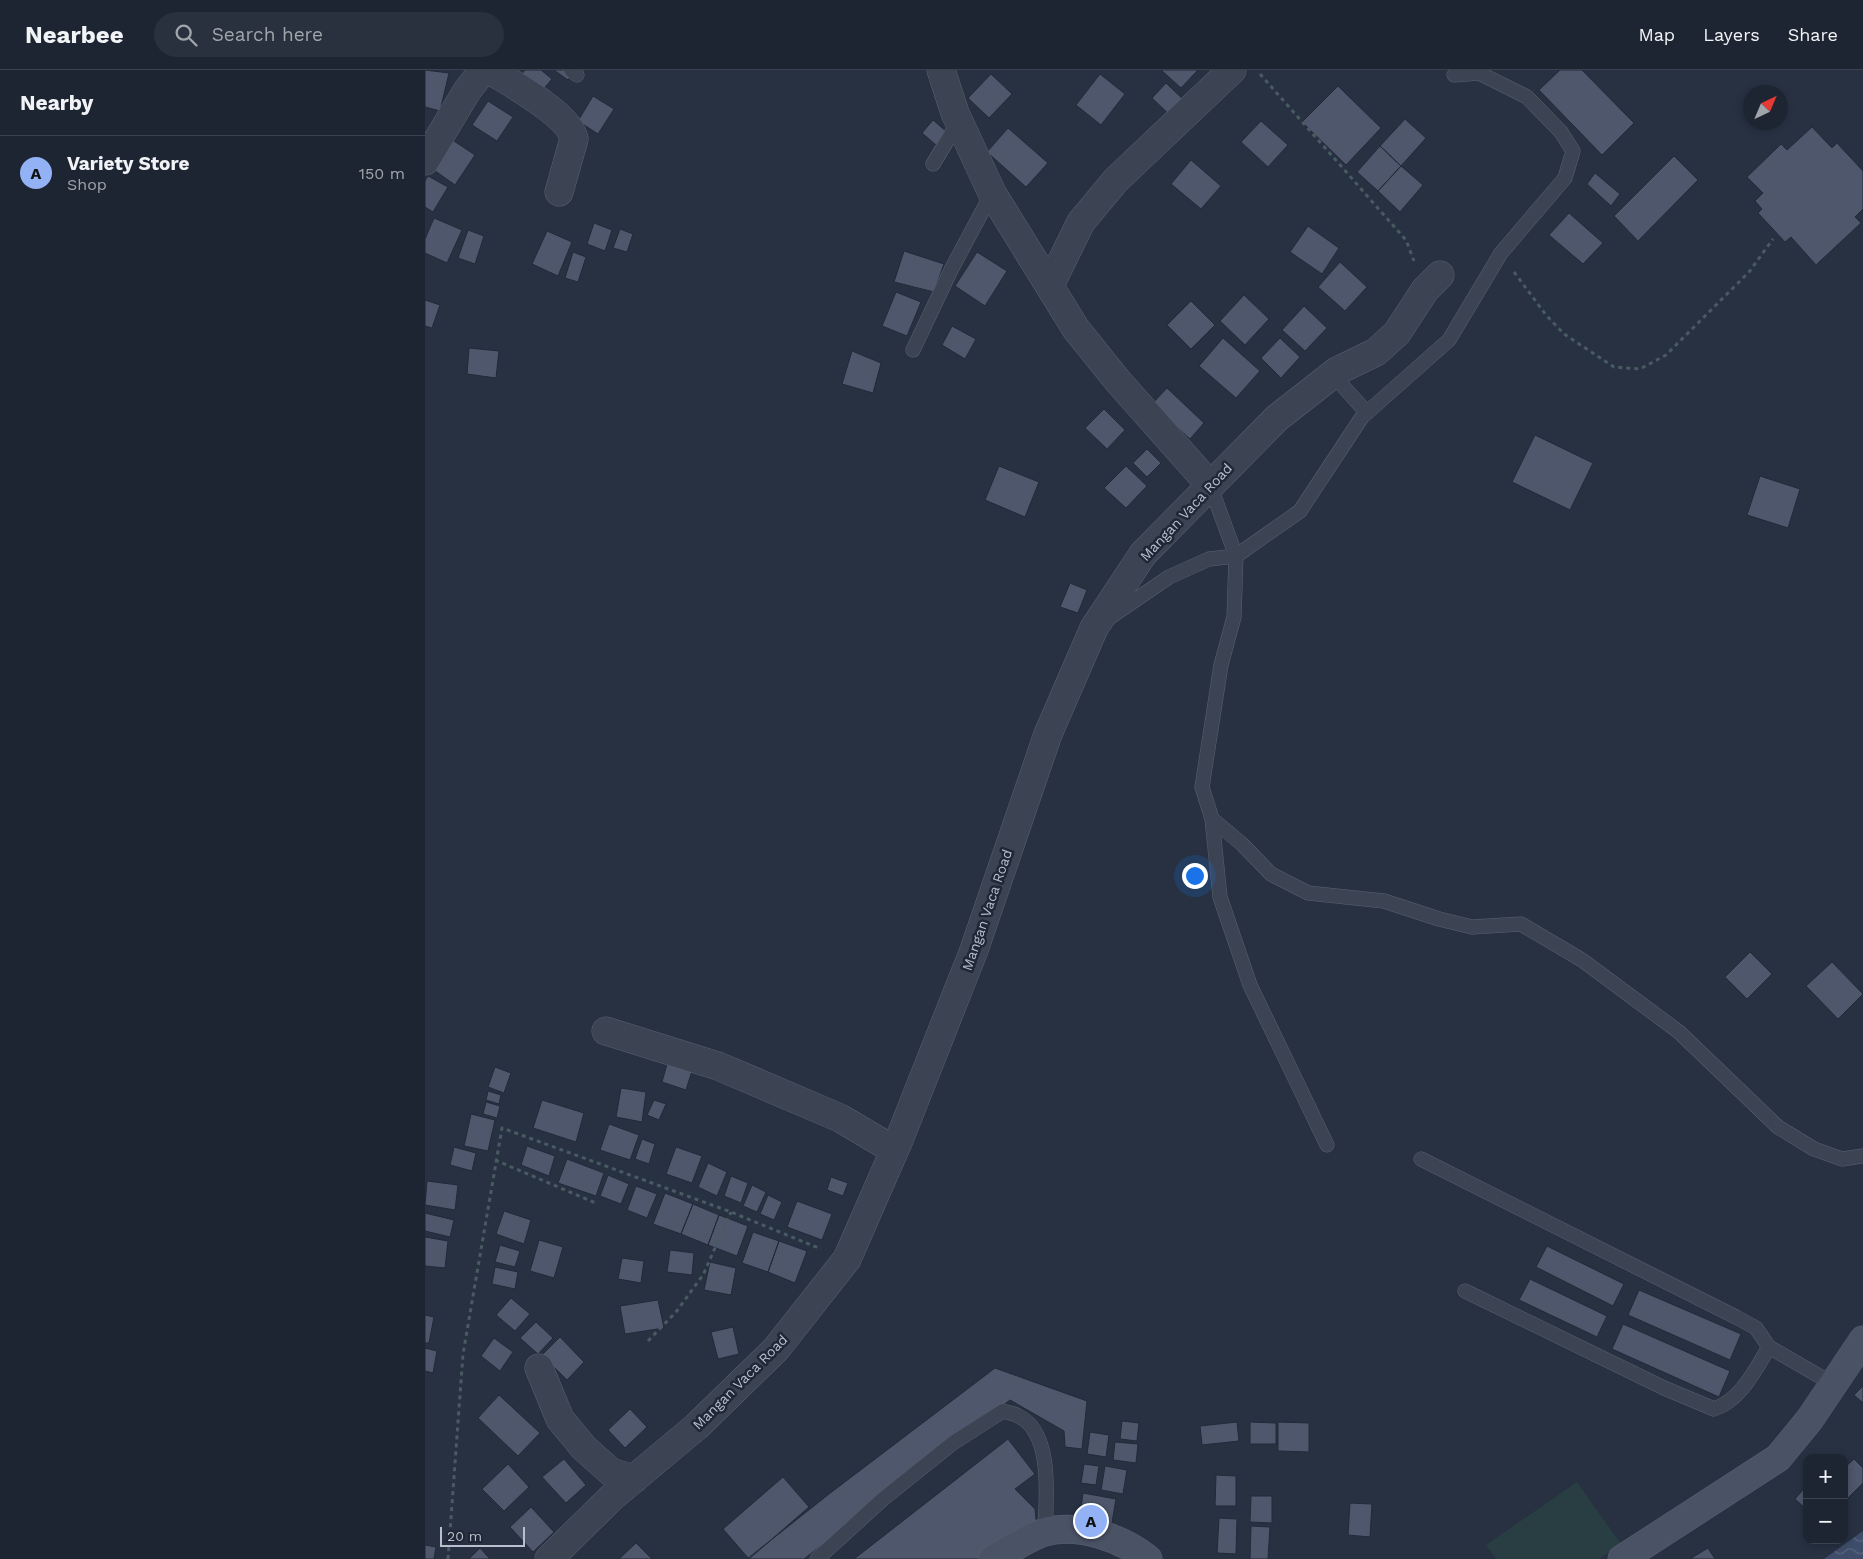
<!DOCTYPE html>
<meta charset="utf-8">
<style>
:root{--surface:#1d2532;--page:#2a313e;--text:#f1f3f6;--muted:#a0a5ac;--line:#3b424d;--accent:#93b2f6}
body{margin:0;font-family:"Work Sans",sans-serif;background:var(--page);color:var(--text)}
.controls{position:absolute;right:15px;bottom:15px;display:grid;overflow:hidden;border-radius:10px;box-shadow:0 2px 8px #0003}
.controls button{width:45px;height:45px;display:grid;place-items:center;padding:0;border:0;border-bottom:1px solid var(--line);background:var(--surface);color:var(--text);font:25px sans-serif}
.compass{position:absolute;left:1318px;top:15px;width:45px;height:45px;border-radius:50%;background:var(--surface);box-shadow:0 2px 8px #0003;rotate:44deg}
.scale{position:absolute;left:15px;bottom:12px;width:85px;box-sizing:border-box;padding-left:5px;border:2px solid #b9bfcc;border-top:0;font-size:14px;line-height:18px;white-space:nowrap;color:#b9bfcc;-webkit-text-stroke:4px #202837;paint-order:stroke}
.you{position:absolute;left:769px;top:805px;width:18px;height:18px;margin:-12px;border:4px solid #fff;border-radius:50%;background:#1a73e8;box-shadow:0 0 0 8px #1a73e833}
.badge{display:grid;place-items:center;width:32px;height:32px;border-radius:50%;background:var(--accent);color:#111;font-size:16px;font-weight:700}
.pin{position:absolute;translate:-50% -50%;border:2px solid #fff;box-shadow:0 1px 5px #0006}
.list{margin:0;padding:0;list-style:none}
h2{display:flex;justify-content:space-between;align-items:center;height:65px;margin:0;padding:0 20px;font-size:21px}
h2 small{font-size:16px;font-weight:400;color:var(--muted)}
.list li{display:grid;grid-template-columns:32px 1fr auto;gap:15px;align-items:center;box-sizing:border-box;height:75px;padding:0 20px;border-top:1px solid var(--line)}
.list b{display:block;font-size:19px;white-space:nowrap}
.list p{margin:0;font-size:16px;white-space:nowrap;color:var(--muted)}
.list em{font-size:16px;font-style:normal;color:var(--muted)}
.icon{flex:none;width:28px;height:28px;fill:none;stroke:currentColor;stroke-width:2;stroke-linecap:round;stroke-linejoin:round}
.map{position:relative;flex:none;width:1438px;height:1489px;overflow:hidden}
header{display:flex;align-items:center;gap:30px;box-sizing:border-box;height:70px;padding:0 25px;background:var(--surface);border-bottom:1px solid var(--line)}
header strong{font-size:24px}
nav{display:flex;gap:28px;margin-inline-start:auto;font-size:18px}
.search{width:350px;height:45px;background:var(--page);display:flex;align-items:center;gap:12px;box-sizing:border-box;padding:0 18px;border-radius:28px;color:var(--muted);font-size:19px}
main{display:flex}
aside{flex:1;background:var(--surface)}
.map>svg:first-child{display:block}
</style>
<header>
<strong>Nearbee</strong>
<div class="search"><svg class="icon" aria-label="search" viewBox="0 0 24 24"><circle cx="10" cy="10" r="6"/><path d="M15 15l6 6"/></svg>Search here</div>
<nav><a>Map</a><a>Layers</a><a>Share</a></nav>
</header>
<main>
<aside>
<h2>Nearby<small></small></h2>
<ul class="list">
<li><span class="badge">A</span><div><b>Variety Store</b><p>Shop</p></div><em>150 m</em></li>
</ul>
</aside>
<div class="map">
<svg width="1438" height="1489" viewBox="0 0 1438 1489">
<defs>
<pattern id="water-waves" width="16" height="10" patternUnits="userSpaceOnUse" patternTransform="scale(1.25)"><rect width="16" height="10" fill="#3e4d6a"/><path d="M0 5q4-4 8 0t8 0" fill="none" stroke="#58657e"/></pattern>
</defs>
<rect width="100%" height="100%" fill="#273142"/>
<!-- grass -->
<path fill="#293e43" d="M 1152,1412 L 1196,1474 L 1174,1489 L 1071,1489 L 1061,1475 Z"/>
<!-- water -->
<path fill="url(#water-waves)" d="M 1438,1461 L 1438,1489 L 1399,1489 Z"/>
<!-- building -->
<path fill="#4e576b" stroke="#222a39" d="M 0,0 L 24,3 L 15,41 L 0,37 Z
M 100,0 L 116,0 L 127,9 L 110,29 L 90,12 Z
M 129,0 L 150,0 L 143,10 Z
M 736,0 L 773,0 L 756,18 Z
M 1135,0 L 1157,0 L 1209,53 L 1177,85 L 1114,20 Z
M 566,4 L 587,24 L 564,48 L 543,28 Z
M 675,4 L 700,24 L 676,55 L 651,35 Z
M 741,13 L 763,34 L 749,49 L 727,28 Z
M 913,16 L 956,58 L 921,95 L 877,52 Z
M 168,26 L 189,39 L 173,64 L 153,51 Z
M 63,31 L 88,47 L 72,71 L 47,55 Z
M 980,49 L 1001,68 L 976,96 L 955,76 Z
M 508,50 L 522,62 L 511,75 L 497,63 Z
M 836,51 L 863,75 L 843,97 L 816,72 Z
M 1387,57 L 1407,78 L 1412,73 L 1438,101 L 1438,139 L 1430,147 L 1436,153 L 1391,195 L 1366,167 L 1360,172 L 1333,143 L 1337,139 L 1330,131 L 1338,123 L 1322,107 L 1356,74 L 1362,80 Z
M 583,58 L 623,93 L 601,117 L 562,82 Z
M 26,69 L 50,85 L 30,115 L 6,98 Z
M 955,76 L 976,96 L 953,121 L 932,102 Z
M 1249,86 L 1273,110 L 1213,171 L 1189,146 Z
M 766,90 L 796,116 L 776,139 L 746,114 Z
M 976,96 L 998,115 L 975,142 L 953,121 Z
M 1170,103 L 1195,124 L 1186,136 L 1162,114 Z
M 3,106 L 23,117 L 8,142 L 0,137 L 0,111 Z
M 1144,143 L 1178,173 L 1158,194 L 1124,165 Z
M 9,148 L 37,160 L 22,193 L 0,183 L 0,169 Z
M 169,153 L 187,160 L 180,181 L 162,174 Z
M 883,156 L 914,178 L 897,204 L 865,182 Z
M 195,159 L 208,164 L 202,182 L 188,178 Z
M 43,160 L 59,166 L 50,194 L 33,188 Z
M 122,161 L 147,172 L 133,206 L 107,194 Z
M 479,181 L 519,194 L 509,222 L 469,212 Z
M 148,182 L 161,187 L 153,212 L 140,208 Z
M 552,182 L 582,201 L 560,236 L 530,216 Z
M 915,192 L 942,217 L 920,241 L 893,217 Z
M 471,222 L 496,232 L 482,266 L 457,256 Z
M 819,225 L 844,249 L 820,275 L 795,251 Z
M 0,230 L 15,235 L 7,258 L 0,256 Z
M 766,231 L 790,255 L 766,279 L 742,255 Z
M 879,236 L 902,258 L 880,281 L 857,260 Z
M 527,256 L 551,269 L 540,289 L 517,275 Z
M 798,268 L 835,301 L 811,328 L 774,296 Z
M 855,268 L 875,287 L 856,308 L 836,288 Z
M 44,278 L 74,281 L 71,308 L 42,304 Z
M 427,281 L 456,293 L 448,323 L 417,314 Z
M 742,318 L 779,353 L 765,369 L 727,334 Z
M 679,339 L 700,360 L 682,379 L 660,358 Z
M 1110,365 L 1168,393 L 1145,440 L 1087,412 Z
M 722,379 L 736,393 L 722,407 L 708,393 Z
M 574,396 L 614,412 L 600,447 L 560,430 Z
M 701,396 L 722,416 L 701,438 L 679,418 Z
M 1335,406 L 1375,419 L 1363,458 L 1322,445 Z
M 645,513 L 662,520 L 653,543 L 635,537 Z
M 1325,882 L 1347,904 L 1322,929 L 1300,907 Z
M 1407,892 L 1438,924 L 1413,949 L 1381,916 Z
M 242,994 L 267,1001 L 261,1020 L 237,1012 Z
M 70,997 L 86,1003 L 79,1023 L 63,1017 Z
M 196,1018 L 221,1022 L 217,1052 L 191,1047 Z
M 63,1021 L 76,1025 L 74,1034 L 61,1030 Z
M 117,1030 L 159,1043 L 151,1072 L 108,1058 Z
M 229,1030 L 241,1034 L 234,1050 L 222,1045 Z
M 61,1032 L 75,1036 L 72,1048 L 58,1044 Z
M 46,1044 L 70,1050 L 63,1081 L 39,1076 Z
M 184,1054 L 214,1065 L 205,1090 L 175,1080 Z
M 217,1069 L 230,1074 L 224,1094 L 210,1089 Z
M 102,1076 L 130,1086 L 124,1106 L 96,1095 Z
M 29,1077 L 51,1083 L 47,1101 L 25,1095 Z
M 251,1077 L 277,1086 L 267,1113 L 241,1104 Z
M 142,1089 L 179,1103 L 171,1126 L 133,1113 Z
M 283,1093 L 302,1102 L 292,1126 L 273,1117 Z
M 183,1105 L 204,1114 L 196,1134 L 175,1126 Z
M 306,1106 L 323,1113 L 316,1133 L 299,1126 Z
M 406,1107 L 423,1113 L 418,1126 L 402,1120 Z
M 2,1111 L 33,1115 L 30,1140 L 0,1135 Z
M 327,1115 L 341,1122 L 332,1142 L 318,1136 Z
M 211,1116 L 232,1124 L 222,1148 L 202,1140 Z
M 240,1123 L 268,1134 L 256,1164 L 228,1154 Z
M 343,1125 L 357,1132 L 349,1150 L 335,1144 Z
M 372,1131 L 407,1144 L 397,1170 L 362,1157 Z
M 268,1134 L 294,1145 L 283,1175 L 256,1164 Z
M 79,1141 L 106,1150 L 99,1174 L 71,1164 Z
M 0,1143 L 29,1150 L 25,1167 L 0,1161 Z
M 294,1145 L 323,1156 L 312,1186 L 283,1175 Z
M 328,1162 L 354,1171 L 343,1202 L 317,1193 Z
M 0,1167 L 23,1171 L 20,1198 L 0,1196 Z
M 114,1170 L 138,1177 L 129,1208 L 105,1201 Z
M 354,1171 L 382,1181 L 370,1213 L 343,1202 Z
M 75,1175 L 95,1181 L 90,1197 L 70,1192 Z
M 1122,1176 L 1199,1214 L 1188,1236 L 1111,1197 Z
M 245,1180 L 269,1183 L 267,1205 L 242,1202 Z
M 197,1188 L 219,1191 L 216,1213 L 193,1209 Z
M 285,1192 L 311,1198 L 306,1225 L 279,1220 Z
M 70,1197 L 93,1202 L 90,1219 L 67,1214 Z
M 1105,1209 L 1182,1246 L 1172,1267 L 1094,1230 Z
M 1214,1220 L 1316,1264 L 1305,1290 L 1203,1245 Z
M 86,1228 L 105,1244 L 90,1261 L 71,1245 Z
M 233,1230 L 239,1258 L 200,1264 L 195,1236 Z
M 0,1245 L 9,1247 L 4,1273 L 0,1273 Z
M 111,1252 L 128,1268 L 113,1284 L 95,1268 Z
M 1198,1254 L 1305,1301 L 1294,1327 L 1187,1279 Z
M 308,1257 L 314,1284 L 293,1289 L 286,1262 Z
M 135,1267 L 159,1292 L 142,1310 L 117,1285 Z
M 69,1268 L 88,1282 L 75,1301 L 56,1286 Z
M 0,1278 L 12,1281 L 8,1303 L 0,1301 Z
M 570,1298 L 662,1331 L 657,1379 L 640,1377 L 639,1361 L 585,1330 L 379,1489 L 322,1489 L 404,1424 Z
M 1438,1316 L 1438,1333 L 1429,1325 Z
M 74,1325 L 115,1363 L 93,1386 L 53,1348 Z
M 205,1339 L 222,1357 L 200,1378 L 183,1360 Z
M 697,1351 L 714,1353 L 712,1371 L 695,1369 Z
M 812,1352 L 814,1371 L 777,1375 L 775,1356 Z
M 825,1352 L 851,1353 L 851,1374 L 825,1374 Z
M 853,1352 L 884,1353 L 884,1382 L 853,1381 Z
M 665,1362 L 684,1365 L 681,1387 L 662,1384 Z
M 583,1369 L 610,1404 L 590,1419 L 610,1439 L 612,1458 L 558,1489 L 429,1489 Z
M 690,1372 L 713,1374 L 711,1393 L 688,1390 Z
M 139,1389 L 161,1415 L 141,1433 L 117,1407 Z
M 1429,1389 L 1438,1398 L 1438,1413 L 1423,1428 L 1419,1424 L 1419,1398 Z
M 83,1394 L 104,1417 L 79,1441 L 57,1419 Z
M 659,1394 L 674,1396 L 671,1415 L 656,1413 Z
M 680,1396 L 702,1400 L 698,1424 L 676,1420 Z
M 791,1405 L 811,1406 L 811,1436 L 790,1436 Z
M 358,1407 L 384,1437 L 324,1489 L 298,1459 Z
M 1382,1415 L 1382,1440 L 1370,1429 Z
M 658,1423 L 691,1429 L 686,1459 L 654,1454 Z
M 826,1426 L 847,1426 L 847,1453 L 825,1452 Z
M 925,1433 L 947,1434 L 945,1467 L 923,1465 Z
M 106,1437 L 129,1462 L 108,1482 L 85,1457 Z
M 794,1448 L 812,1449 L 811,1484 L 792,1483 Z
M 826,1456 L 845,1457 L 843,1489 L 825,1489 Z
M 211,1473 L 227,1489 L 194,1489 Z
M 0,1475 L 11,1477 L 9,1489 L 0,1489 Z
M 55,1478 L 65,1489 L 44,1489 Z
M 1283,1478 L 1290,1489 L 1265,1489 Z"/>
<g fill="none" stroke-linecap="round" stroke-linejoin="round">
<!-- lane casing -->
<g stroke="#5a616f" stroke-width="15">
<path id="lane" d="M 146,0 L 152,5
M 508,94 L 534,51
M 488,280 L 527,198 L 567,123
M 908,305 L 942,343
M 785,415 L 811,486 L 809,547 L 796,595 L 777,717 L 787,749 L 817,774 L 846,804 L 883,823 L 959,831 L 1014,849 L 1047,857 L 1096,854 L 1157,890 L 1254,962 L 1353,1057 L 1389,1079 L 1417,1089 L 1438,1086
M 684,548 L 744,507 L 784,489 L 811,486 L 875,441 L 937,347 L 1024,270 L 1076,183 L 1140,108 L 1148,81 L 1136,62 L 1102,27 L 1054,3 L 1029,5
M 787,749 L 795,827 L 825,915 L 902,1075
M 996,1089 L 1311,1247 L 1331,1258 L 1344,1277 L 1408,1314
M 1040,1221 L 1239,1318 L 1289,1339 C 1316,1330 1330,1300 1344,1277
M 392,1489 L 458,1429 L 528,1373 L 578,1341 C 583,1343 589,1343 593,1346 C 629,1362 621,1431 620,1462"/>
</g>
<!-- street casing -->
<g stroke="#5a616f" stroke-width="29">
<path id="street" d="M 65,0 C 87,14 145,45 149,69 L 134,122
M 516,0 L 530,43 L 567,123 L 651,259 L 692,310 L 785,415
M 0,91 L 42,21 L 58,0
M 625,215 L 656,152 L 691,110 L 807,0
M 181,961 L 293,996 L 415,1048 L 469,1080
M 114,1298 L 135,1349 L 159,1378 L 186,1402 L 209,1409
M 124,1489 L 186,1428 L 272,1356 L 351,1279 L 422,1189 L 474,1070 L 549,880 L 623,664 L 669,558 L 718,484 L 852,348 L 912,301 L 951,282 L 972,263 L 1000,220 L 1015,205"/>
</g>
<!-- secondary casing -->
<g stroke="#5a616f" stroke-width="29">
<path id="secondary" d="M 568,1489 C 583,1481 604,1467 620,1462 C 654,1453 697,1468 723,1489
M 1197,1489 L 1353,1388 L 1385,1349 L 1438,1270"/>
</g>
<!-- path -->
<path stroke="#485b60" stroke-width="3" stroke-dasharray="4 4" stroke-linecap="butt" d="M 835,4 L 981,170 L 989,191
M 1089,202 L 1121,245 L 1139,264 L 1189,297 L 1215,299 L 1241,285 L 1324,202 L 1348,169
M 70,1090 L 173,1134
M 223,1271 L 251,1242 L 278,1205 L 306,1142
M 23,1489 L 38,1284 L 77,1058 L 306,1142 L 396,1179"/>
<!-- lane -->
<use href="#lane" stroke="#3c4352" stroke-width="14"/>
<!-- street -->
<use href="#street" stroke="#3c4352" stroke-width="28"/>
<!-- secondary -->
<use href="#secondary" stroke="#4a5265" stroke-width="28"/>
</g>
<g text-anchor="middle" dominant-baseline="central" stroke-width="5" stroke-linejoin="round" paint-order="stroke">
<!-- street labels -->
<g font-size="14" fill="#b9bfcc" stroke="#202837">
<text transform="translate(761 442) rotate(-47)">Mangan Vaca Road</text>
<text transform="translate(562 840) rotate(-71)">Mangan Vaca Road</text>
<text transform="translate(315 1312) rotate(-45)">Mangan Vaca Road</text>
</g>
</g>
</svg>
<div class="controls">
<button>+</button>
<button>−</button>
</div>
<svg class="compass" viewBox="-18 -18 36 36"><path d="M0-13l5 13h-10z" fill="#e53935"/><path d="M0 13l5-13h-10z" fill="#a0a5ac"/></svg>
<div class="scale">20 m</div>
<div class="you"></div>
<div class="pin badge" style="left:666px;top:1451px">A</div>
</div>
</main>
